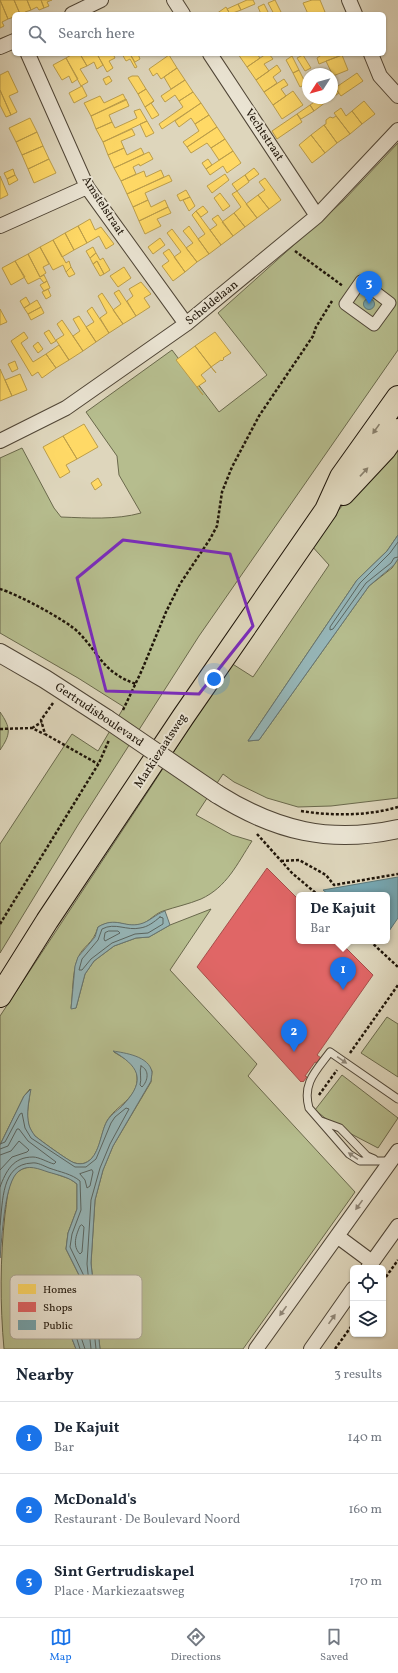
<!DOCTYPE html>
<meta charset="utf-8">
<style>
:root{--surface:#fff;--page:#f6f6f7;--text:#1f2937;--muted:#747a83;--line:#e0e1e3;--accent:#1a73e8}
body{margin:0;font-family:Vollkorn,serif;background:var(--page);color:var(--text)}
.controls{position:absolute;right:12px;bottom:12px;display:grid;overflow:hidden;border-radius:6px;box-shadow:0 1px 3px #0004}
.controls button{width:36px;height:36px;display:grid;place-items:center;padding:0;border:0;border-bottom:1px solid var(--line);background:var(--surface);color:var(--text);font:20px sans-serif}
.compass{position:absolute;left:302px;top:68px;width:36px;height:36px;border-radius:50%;background:var(--surface);box-shadow:0 1px 3px #0004;rotate:234deg}
.you{position:absolute;left:214px;top:679px;width:14px;height:14px;margin:-10px;border:3px solid #fff;border-radius:50%;background:#1a73e8;box-shadow:0 0 0 6px #1a73e833}
.badge{display:grid;place-items:center;width:26px;height:26px;border-radius:50%;background:var(--accent);color:#fff;font-size:13px;font-weight:700}
.pin{position:absolute;translate:-50% -33px;filter:drop-shadow(0 1px 2px #0008)}
.pin::after{content:'';position:absolute;top:21px;width:14px;height:12px;background:inherit;clip-path:polygon(0 0,100% 0,50% 100%)}
.popup{position:absolute;left:296px;top:892px;width:94px;height:52px;box-sizing:border-box;display:grid;place-content:center;border-radius:6px;background:var(--surface);filter:drop-shadow(0 1px 3px #0005);font-size:13px;white-space:nowrap;color:var(--muted)}
.popup b{font-size:15px;color:var(--text)}
.popup::after{content:'';position:absolute;left:50%;top:100%;margin-left:-8px;border:8px solid transparent;border-top-color:var(--surface)}
.list{margin:0;padding:0;list-style:none}
h2{display:flex;justify-content:space-between;align-items:center;height:52px;margin:0;padding:0 16px;font-size:17px}
h2 small{font-size:13px;font-weight:400;color:var(--muted)}
.list li{display:grid;grid-template-columns:26px 1fr auto;gap:12px;align-items:center;box-sizing:border-box;height:72px;padding:0 16px;border-top:1px solid var(--line)}
.list b{display:block;font-size:15px;white-space:nowrap}
.list p{margin:0;font-size:13px;white-space:nowrap;color:var(--muted)}
.list em{font-size:13px;font-style:normal;color:var(--muted)}
.icon{flex:none;width:22px;height:22px;fill:none;stroke:currentColor;stroke-width:2;stroke-linecap:round;stroke-linejoin:round}
.map{position:relative;flex:none;width:398px;height:1349px;overflow:hidden}
.search{position:absolute;background:var(--surface);box-shadow:0 1px 3px #0004;left:12px;right:12px;top:12px;height:44px;display:flex;align-items:center;gap:10px;box-sizing:border-box;padding:0 14px;border-radius:6px;color:var(--muted);font-size:15px}
.sheet{height:268px;background:var(--surface)}
nav{display:flex;justify-content:space-around;align-items:center;box-sizing:border-box;height:56px;border-top:1px solid var(--line);background:var(--surface);font-size:11px;color:var(--muted)}
nav a{display:grid;justify-items:center;gap:2px}
nav .on{color:var(--accent)}
.map>svg:first-child{display:block}
</style>
<div class="map">
<svg width="398" height="1349" viewBox="0 0 398 1349">
<rect width="100%" height="100%" fill="#ded6bc"/>
<filter id="stains"><feTurbulence type="fractalNoise" baseFrequency=".005" numOctaves="4"/><feColorMatrix values="0 0 0 0 .2 0 0 0 0 .09 0 0 0 0 .02 0 0 0 .5 -.17"/></filter>
<radialGradient id="worn" r=".72"><stop offset=".6" stop-color="#630" stop-opacity="0"/><stop offset="1" stop-color="#630" stop-opacity=".3"/></radialGradient>
<!-- green -->
<path fill="#b6bd8e" stroke="#6a694c" d="M 398,143 L 398,350 L 199,636 L 78,825 L 0,953 L 0,844 L 72,734 L 98,751 L 124,707 L 78,678 L 0,633 L 0,458 L 22,448 L 54,508 L 61,517 C 88,518 116,520 141,513 L 119,475 L 117,456 L 86,412 L 172,350 L 219,412 L 267,375 L 218,313 L 343,201 Z
M 398,440 L 398,535 L 387,551 L 357,580 L 248,741 L 259,740 L 369,586 L 392,568 L 398,559 L 398,798 L 331,806 L 298,807 L 267,798 L 234,782 L 223,774 L 196,815 L 232,835 L 252,841 C 237,864 227,887 201,899 C 189,904 175,907 163,911 C 154,914 148,923 139,925 C 122,927 116,917 98,927 C 93,945 83,945 78,958 C 72,971 73,994 71,1008 L 76,1008 L 85,974 L 94,961 L 114,946 L 136,938 L 149,937 L 170,925 L 211,909 L 170,970 L 257,1064 L 248,1076 L 355,1192 L 243,1349 L 100,1349 L 91,1263 L 95,1200 L 103,1170 L 113,1146 L 151,1082 L 152,1071 L 149,1066 L 114,1052 C 124,1059 137,1063 137,1077 C 139,1098 115,1106 107,1121 C 100,1134 100,1157 85,1163 C 83,1164 77,1164 75,1163 C 71,1163 40,1140 35,1136 C 33,1134 30,1129 29,1126 C 25,1114 30,1101 30,1089 L 24,1096 L 0,1145 L 0,1016 L 151,787 L 231,663 L 253,677 L 329,565 L 310,544 Z
M 0,712 C 11,728 11,734 0,750 Z
M 387,1017 L 398,1024 L 398,1077 L 361,1053 Z
M 342,1075 L 398,1118 L 378,1148 L 334,1125 L 315,1110 Z
M 33,1166 L 70,1179 L 77,1184 L 77,1209 L 68,1233 L 66,1249 L 80,1277 L 83,1299 L 82,1307 L 69,1325 L 69,1331 L 76,1349 L 4,1349 C 0,1305 0,1259 5,1214 C 7,1202 7,1186 14,1176 C 19,1169 25,1168 33,1166 Z"/>
<!-- water -->
<path fill="#96b7ba" stroke="#667673" d="M 398,535 L 398,559 L 394,565 L 369,586 L 259,740 L 248,741 L 357,580 L 387,551 Z
M 165,911 L 170,925 L 149,937 L 136,938 L 114,946 L 94,961 L 85,974 L 76,1008 L 71,1009 L 75,966 L 78,957 L 95,937 L 98,927 C 116,916 124,928 140,924 C 149,922 156,914 165,911 Z
M 113,1051 C 125,1053 149,1056 152,1072 C 152,1075 151,1079 151,1081 L 113,1146 L 103,1170 L 95,1200 L 91,1263 L 100,1349 L 76,1349 L 69,1331 L 69,1325 L 82,1307 L 83,1299 L 80,1277 L 66,1249 L 68,1233 L 77,1209 L 77,1184 C 69,1177 58,1175 48,1172 C 39,1169 28,1164 19,1171 C 4,1181 2,1239 0,1258 L 0,1145 L 24,1096 L 31,1089 C 29,1100 26,1113 29,1125 C 30,1129 33,1133 35,1136 C 40,1140 71,1163 75,1163 C 77,1164 83,1164 85,1163 C 100,1157 100,1133 107,1121 C 112,1113 119,1110 124,1104 C 147,1079 138,1066 113,1051 Z"/>
<!-- homes -->
<path fill="#ffd966" stroke="#bc9e4a" d="M 0,0 L 8,19 L 2,22 L 4,26 L 0,28 Z
M 0,0 L 14,0 L 20,14 L 14,14 L 14,17 L 8,19 Z
M 14,0 L 27,0 L 31,10 L 25,12 L 25,14 L 20,14 Z
M 27,0 L 41,0 L 44,8 L 39,10 L 37,7 L 31,10 Z
M 41,0 L 52,0 L 47,2 L 49,6 L 44,8 Z
M 247,0 L 253,0 L 255,4 L 241,10 L 238,4 Z
M 275,0 L 282,14 L 274,14 L 268,3 Z
M 312,0 L 320,0 L 325,12 L 320,14 L 308,14 L 303,3 Z
M 238,4 L 241,10 L 230,14 L 227,9 Z
M 264,4 L 269,14 L 261,14 L 258,7 Z
M 226,7 L 230,14 L 216,14 Z
M 73,54 L 80,54 L 87,66 L 80,69 L 88,82 L 81,86 L 66,58 Z
M 80,54 L 97,54 L 103,65 L 97,69 L 94,62 L 87,66 Z
M 97,54 L 113,54 L 115,58 L 109,61 L 113,68 L 107,72 Z
M 122,54 L 130,54 L 137,67 L 135,68 L 130,59 L 126,61 Z
M 130,54 L 138,54 L 140,59 L 135,62 Z
M 238,54 L 257,54 L 260,58 L 247,67 Z
M 266,54 L 269,54 L 273,59 L 264,64 L 269,71 L 256,80 L 247,67 Z
M 323,54 L 341,54 L 342,55 L 319,64 L 317,58 Z
M 169,55 L 177,68 L 161,79 L 157,73 L 153,76 L 149,69 Z
M 303,55 L 311,68 L 305,71 L 297,58 Z
M 342,55 L 348,70 L 333,76 L 326,61 Z
M 292,56 L 299,70 L 293,73 L 286,60 Z
M 66,58 L 78,79 L 72,83 L 69,76 L 62,80 L 53,65 Z
M 277,65 L 281,71 L 273,77 L 277,83 L 264,92 L 256,80 Z
M 177,68 L 185,80 L 171,89 L 164,77 Z
M 299,70 L 306,84 L 300,87 L 293,73 Z
M 8,71 L 18,92 L 9,96 L 17,112 L 11,115 L 0,90 L 0,75 Z
M 357,73 L 363,81 L 341,96 L 335,88 Z
M 109,76 L 112,81 L 106,85 L 103,79 Z
M 132,76 L 138,76 L 146,89 L 138,94 L 128,78 Z
M 284,79 L 288,85 L 281,89 L 286,96 L 273,105 L 264,92 Z
M 185,80 L 193,92 L 179,101 L 175,95 L 165,102 L 161,96 Z
M 82,86 L 87,96 L 74,103 L 69,93 Z
M 335,88 L 339,93 L 326,102 L 324,98 L 332,98 L 332,90 Z
M 146,89 L 154,101 L 145,107 L 138,94 Z
M 0,90 L 11,115 L 6,117 L 0,105 Z
M 293,91 L 303,105 L 282,119 L 273,105 Z
M 193,92 L 201,103 L 162,129 L 159,124 L 183,107 L 179,101 Z
M 123,94 L 126,100 L 91,116 L 84,103 L 100,96 L 104,103 Z
M 320,98 L 324,98 L 326,102 L 314,111 L 310,105 Z
M 126,99 L 129,106 L 109,115 L 112,122 L 96,129 L 91,116 Z
M 154,101 L 151,103 L 159,115 L 152,119 L 145,107 Z
M 364,101 L 375,114 L 362,124 L 352,111 Z
M 201,103 L 209,115 L 195,124 L 191,118 L 179,127 L 175,121 Z
M 310,105 L 314,111 L 301,119 L 297,114 Z
M 341,108 L 346,116 L 352,111 L 362,124 L 350,134 L 334,113 Z
M 140,109 L 147,121 L 103,142 L 96,129 L 112,122 L 115,128 L 137,118 L 134,111 Z
M 297,114 L 302,122 L 277,139 L 272,131 Z
M 209,115 L 217,127 L 187,147 L 183,142 L 199,131 L 195,124 Z
M 336,116 L 350,134 L 337,143 L 324,125 L 326,124 L 326,120 L 330,117 L 333,118 Z
M 30,118 L 37,132 L 16,142 L 9,128 Z
M 147,121 L 154,133 L 146,137 L 140,124 Z
M 324,125 L 337,143 L 325,153 L 311,135 Z
M 217,127 L 225,139 L 211,148 L 207,143 L 191,153 L 187,147 Z
M 132,129 L 135,135 L 121,141 L 124,148 L 108,155 L 103,142 Z
M 37,132 L 43,146 L 22,155 L 16,142 Z
M 311,135 L 325,153 L 312,163 L 299,145 Z
M 225,139 L 233,151 L 219,160 L 211,148 Z
M 43,146 L 49,159 L 28,169 L 22,155 Z
M 124,148 L 127,155 L 141,148 L 144,154 L 114,168 L 108,155 Z
M 233,151 L 241,163 L 227,173 L 223,166 L 210,175 L 206,169 Z
M 149,152 L 153,159 L 140,166 L 139,164 L 133,167 L 136,174 L 121,181 L 114,168 Z
M 49,159 L 56,173 L 34,183 L 28,169 Z
M 208,159 L 212,165 L 206,169 L 202,163 Z
M 254,168 L 259,174 L 249,181 L 245,175 Z
M 13,169 L 15,175 L 7,179 L 4,173 Z
M 161,170 L 164,177 L 127,194 L 121,181 L 144,171 L 146,177 Z
M 225,174 L 229,180 L 212,193 L 207,186 Z
M 15,175 L 18,180 L 9,185 L 7,179 Z
M 169,175 L 172,181 L 145,193 L 148,200 L 133,207 L 127,194 Z
M 245,175 L 249,182 L 237,191 L 232,184 Z
M 0,176 L 8,195 L 0,199 Z
M 265,178 L 281,200 L 269,209 L 258,195 L 265,190 L 259,182 Z
M 186,190 L 190,197 L 180,201 L 177,195 Z
M 237,191 L 257,218 L 245,227 L 234,213 L 241,207 L 232,194 Z
M 220,193 L 230,206 L 223,211 L 214,198 Z
M 258,195 L 269,209 L 257,218 L 246,204 Z
M 190,197 L 195,206 L 189,211 L 183,200 Z
M 148,200 L 151,207 L 165,200 L 168,207 L 139,221 L 133,207 Z
M 203,206 L 208,212 L 201,217 L 196,211 Z
M 168,207 L 171,213 L 157,219 L 161,226 L 145,234 L 139,221 Z
M 196,211 L 221,245 L 209,254 L 198,239 L 205,234 L 192,215 Z
M 234,213 L 245,227 L 233,236 L 222,222 Z
M 218,215 L 233,236 L 221,245 L 210,230 L 217,225 L 212,219 Z
M 90,219 L 95,230 L 101,227 L 114,244 L 106,249 L 99,236 L 87,243 L 78,226 Z
M 78,226 L 87,243 L 74,250 L 65,233 Z
M 189,226 L 209,254 L 197,262 L 186,248 L 193,243 L 183,231 Z
M 172,229 L 197,262 L 185,272 L 174,257 L 181,252 L 167,233 Z
M 65,233 L 74,250 L 62,257 L 53,240 Z
M 160,238 L 165,245 L 153,254 L 148,247 Z
M 53,240 L 66,263 L 69,261 L 71,267 L 66,272 L 63,265 L 53,270 L 40,247 Z
M 40,247 L 49,264 L 43,267 L 46,273 L 40,277 L 28,254 Z
M 93,247 L 96,253 L 90,258 L 86,251 Z
M 169,249 L 185,272 L 173,281 L 162,266 L 169,261 L 163,253 Z
M 96,253 L 100,260 L 103,258 L 110,270 L 104,274 L 97,261 L 93,264 L 90,258 Z
M 28,254 L 40,277 L 44,275 L 47,281 L 44,283 L 40,278 L 28,284 L 15,261 Z
M 15,261 L 25,277 L 11,285 L 2,268 Z
M 97,261 L 104,274 L 100,276 L 93,264 Z
M 71,267 L 75,274 L 69,277 L 66,272 Z
M 124,267 L 131,278 L 118,287 L 110,276 Z
M 47,281 L 50,288 L 44,291 L 40,285 Z
M 141,282 L 151,294 L 144,298 L 150,307 L 136,316 L 127,301 L 133,296 L 129,289 Z
M 48,289 L 51,296 L 46,299 L 42,292 Z
M 119,290 L 136,316 L 123,324 L 113,310 L 121,304 L 114,293 Z
M 102,293 L 123,324 L 109,333 L 100,318 L 107,313 L 98,296 Z
M 26,297 L 30,304 L 24,308 L 20,301 Z
M 37,300 L 41,307 L 28,314 L 24,308 Z
M 41,307 L 44,313 L 31,320 L 28,314 Z
M 92,307 L 109,333 L 96,342 L 86,327 L 94,322 L 87,311 Z
M 0,309 L 7,322 L 0,325 Z
M 79,316 L 96,342 L 83,351 L 73,336 L 80,331 L 73,319 Z
M 62,320 L 83,351 L 69,360 L 56,340 L 64,335 L 57,324 Z
M 49,330 L 56,341 L 51,344 L 44,333 Z
M 24,332 L 28,338 L 21,343 L 33,362 L 46,354 L 56,368 L 42,378 L 38,372 L 32,376 L 11,341 Z
M 215,332 L 231,353 L 223,358 L 224,359 L 222,361 L 221,360 L 211,367 L 195,346 Z
M 38,342 L 43,349 L 38,353 L 33,346 Z
M 59,345 L 69,360 L 56,368 L 46,354 Z
M 195,346 L 216,373 L 211,367 L 201,375 L 206,381 L 197,387 L 203,395 L 176,360 Z
M 15,361 L 18,369 L 12,372 L 8,364 Z
M 0,369 L 12,396 L 0,401 Z
M 20,374 L 27,390 L 12,396 L 5,380 Z
M 84,424 L 98,447 L 77,459 L 63,436 Z
M 63,436 L 77,459 L 66,465 L 70,472 L 60,478 L 43,447 Z
M 98,478 L 102,485 L 95,490 L 91,483 Z"/>
<!-- shops -->
<path fill="#e06666" stroke="#a64e4a" d="M 267,868 L 299,900 L 299,941 L 339,941 L 373,975 L 317,1055 L 321,1058 L 317,1063 L 315,1062 L 305,1076 L 307,1077 L 303,1082 L 302,1081 L 301,1082 L 197,967 Z"/>
<!-- public -->
<path fill="#76a5af" stroke="#5c7a7d" d="M363.5 304a5.5 5.5 0 1 1 11 0a5.5 5.5 0 1 1-11 0Z
M 398,877 L 398,918 L 387,934 L 387,895 L 329,895 L 323,890 Z"/>
<g fill="none" stroke-linecap="round" stroke-linejoin="round">
<!-- shore -->
<path stroke="#5a6662" stroke-width="1" d="M 398,542 L 390,553 L 360,583 L 330,627 L 330,630 L 333,629 L 366,583 L 391,563 L 394,558 L 398,557
M 160,917 L 163,918 L 163,924 L 148,933 L 135,934 L 112,943 L 91,959 L 82,970 L 79,970 L 82,959 L 98,940 L 102,929 C 115,922 127,931 140,928 C 148,927 154,922 160,917 Z
M 109,931 L 118,931 L 120,933 L 105,941 L 104,939 L 105,933 Z
M 141,1066 C 150,1070 148,1081 142,1087 L 140,1085 C 142,1079 139,1071 141,1066 Z
M 0,1144 L 5,1142 L 20,1114 L 22,1113 L 25,1128 L 31,1138 L 75,1167 L 86,1167 L 96,1159 L 111,1123 L 115,1117 L 126,1108 L 129,1109 L 110,1144 L 100,1168 L 91,1200 L 87,1264 L 96,1349
M 0,1149 L 8,1146 L 17,1129 L 19,1129 L 28,1141 L 56,1162 L 54,1164 C 47,1162 39,1157 33,1157 C 13,1157 6,1171 0,1187
M 0,1155 L 11,1151 L 19,1141 L 29,1150 L 27,1152 L 12,1157 L 0,1170
M 92,1170 L 93,1172 L 90,1186 L 87,1188 L 85,1180 L 80,1174 Z
M 0,1225 C 3,1202 1,1164 32,1163 C 37,1162 44,1166 49,1168 C 60,1172 72,1174 80,1181 L 81,1210 L 72,1234 L 70,1247 L 84,1276 L 86,1299 L 85,1309 L 73,1326 L 80,1349
M 82,1225 L 84,1227 L 82,1252 L 80,1254 C 72,1246 76,1235 80,1226 Z
M 85,1349 L 78,1328 L 86,1318 L 88,1320 L 91,1349"/>
<!-- service casing -->
<g stroke="#4f4536" stroke-width="9">
<path id="service" d="M 321,1121 L 340,1128 L 367,1156 L 374,1159
M 391,1161 L 360,1161 L 349,1154 L 309,1108 C 302,1083 316,1071 330,1052 L 398,1099"/>
</g>
<!-- pedestrian casing -->
<g stroke="#4f4536" stroke-width="13">
<path id="pedestrian" d="M 361,281 L 390,303 L 374,325 L 345,304 Z"/>
</g>
<!-- minor casing -->
<g stroke="#4f4536" stroke-width="16">
<path id="minor" d="M 174,0 L 183,14
M 349,0 L 355,14
M 72,14 L 101,0
M 0,47 L 14,41
M 28,54 L 87,187 L 186,324
M 210,54 L 317,216
M 371,54 L 380,76 L 398,96
M 0,226 L 87,187
M 0,441 L 66,408 L 186,324 L 317,216 L 398,130
M 337,1236 L 372,1262
M 368,1268 L 398,1226
M 256,1349 L 398,1151
M 311,1349 L 353,1289"/>
</g>
<!-- tertiary casing -->
<g stroke="#4f4536" stroke-width="20">
<path id="tertiary" d="M 0,653 L 45,679 L 107,719
M 217,794 C 276,831 330,844 398,829"/>
</g>
<!-- primary casing -->
<g stroke="#1f1509" stroke-width="24">
<path id="primary" d="M 343,494 L 385,449 L 398,430
M 0,996 L 47,921 L 183,717 L 326,510 L 341,477 L 398,397"/>
</g>
<!-- path -->
<path stroke="#1f1509" stroke-width="2.5" stroke-dasharray="3 2" stroke-linecap="butt" d="M 295,251 L 343,286
M 0,589 C 17,594 66,620 78,632 C 100,654 102,672 136,684
M 53,703 L 41,720 L 45,734 L 98,764
M 123,710 L 142,670 L 166,612 L 180,584 L 210,539 L 217,526 L 222,492 L 232,467 L 259,416 L 313,336 L 316,327 L 332,301
M 32,728 L 42,722
M 0,729 L 32,728 L 44,734
M 301,811 C 333,816 367,816 398,807
M 257,834 L 292,873 L 318,895
M 281,861 L 299,860 L 326,875 L 334,885 L 398,874
M 0,924 L 99,763 L 109,740
M 370,941 L 398,967
M 350,1053 L 398,985
M 319,1095 L 337,1070
M 383,1281 L 398,1260
M 335,1349 L 353,1324"/>
<!-- service -->
<use href="#service" stroke="#eae4d3" stroke-width="7"/>
<!-- pedestrian -->
<use href="#pedestrian" stroke="#eae4d3" stroke-width="11"/>
<!-- minor -->
<use href="#minor" stroke="#eae4d3" stroke-width="14"/>
<!-- tertiary -->
<use href="#tertiary" stroke="#eae4d3" stroke-width="18"/>
<!-- primary -->
<use href="#primary" stroke="#ded6bc" stroke-width="22"/>
<!-- tertiary-bridge casing -->
<g stroke="#4f4536" stroke-width="20" stroke-linecap="butt">
<path id="tertiary-bridge" d="M 107,719 L 217,794"/>
</g>
<!-- tertiary-bridge -->
<use href="#tertiary-bridge" stroke="#eae4d3" stroke-width="18"/>
</g>
<!-- one-way arrows -->
<defs><path id="oneway-solid" d="M-6-.8H1V-3.2L6.5 0L1 3.2V.8H-6Z"/></defs>
<g fill="#887f6b">
<use href="#oneway-solid" transform="translate(376 429) rotate(125)"/>
<use href="#oneway-solid" transform="translate(364 472) rotate(-47)"/>
</g>
<g fill="#8f8778">
<use href="#oneway-solid" transform="translate(342 1060) rotate(35)"/>
<use href="#oneway-solid" transform="translate(353 1156) rotate(-145)"/>
<use href="#oneway-solid" transform="translate(359 1205) rotate(126)"/>
<use href="#oneway-solid" transform="translate(283 1311) rotate(126)"/>
<use href="#oneway-solid" transform="translate(332 1319) rotate(-55)"/>
</g>
<!-- marked area -->
<path fill="none" stroke="#7b2cbf" stroke-width="3" stroke-linejoin="round" d="M 123,540 L 230,554 L 253,626 L 199,694 L 106,691 L 77,578 Z"/>
<g text-anchor="middle" dominant-baseline="central" stroke-width="4" stroke-linejoin="round" paint-order="stroke">
<!-- street labels -->
<g font-size="12" fill="#1f1509" stroke="#eae4d3">
<text transform="translate(264 135) rotate(56)">Vechtstraat</text>
<text transform="translate(103 206) rotate(57)">Amstelstraat</text>
<text transform="translate(212 303) rotate(-39)">Scheldelaan</text>
<text transform="translate(99 715) rotate(34)">Gertrudisboulevard</text>
<text transform="translate(161 751) rotate(-57)">Markiezaatsweg</text>
</g>
</g>
<!-- legend -->
<rect x="10" y="1275" width="132" height="64" rx="6" fill="#eae4d3" stroke="#ada696" stroke-width="1"/>
<rect x="18" y="1284" width="18" height="10" fill="#ffd966"/>
<rect x="18" y="1302" width="18" height="10" fill="#e06666"/>
<rect x="18" y="1320" width="18" height="10" fill="#76a5af"/>
<g font-size="11" fill="#1f1509">
<text x="43" y="1293">Homes</text>
<text x="43" y="1311">Shops</text>
<text x="43" y="1329">Public</text>
</g>
<rect width="100%" height="100%" filter="url(#stains)"/>
<rect width="100%" height="100%" fill="url(#worn)"/>
</svg>
<div class="controls">
<button><svg class="icon" aria-label="locate" viewBox="0 0 24 24"><circle cx="12" cy="12" r="6"/><path d="M12 2v4M12 18v4M2 12h4M18 12h4"/></svg></button>
<button><svg class="icon" aria-label="layers" viewBox="0 0 24 24"><path d="M12 4l9 5-9 5-9-5zM3 14l9 5 9-5"/></svg></button>
</div>
<svg class="compass" viewBox="-18 -18 36 36"><path d="M0-13l5 13h-10z" fill="#e53935"/><path d="M0 13l5-13h-10z" fill="#747a83"/></svg>
<div class="you"></div>
<div class="pin badge" style="left:343px;top:990px">1</div>
<div class="popup"><b>De Kajuit</b>Bar</div>
<div class="pin badge" style="left:294px;top:1052px">2</div>
<div class="pin badge" style="left:369px;top:304px">3</div>
<div class="search"><svg class="icon" aria-label="search" viewBox="0 0 24 24"><circle cx="10" cy="10" r="6"/><path d="M15 15l6 6"/></svg>Search here</div>
</div>
<section class="sheet">
<h2>Nearby<small>3 results</small></h2>
<ul class="list">
<li><span class="badge">1</span><div><b>De Kajuit</b><p>Bar</p></div><em>140 m</em></li>
<li><span class="badge">2</span><div><b>McDonald's</b><p>Restaurant · De Boulevard Noord</p></div><em>160 m</em></li>
<li><span class="badge">3</span><div><b>Sint Gertrudiskapel</b><p>Place · Markiezaatsweg</p></div><em>170 m</em></li>
</ul>
</section>
<nav>
<a class="on"><svg class="icon" aria-label="map" viewBox="0 0 24 24"><path d="M3 6l6-2 6 2 6-2v14l-6 2-6-2-6 2zM9 4v14M15 6v14"/></svg>Map</a>
<a><svg class="icon" aria-label="directions" viewBox="0 0 24 24"><path d="M12 3l9 9-9 9-9-9zM9 14v-3h6M13 9l2 2-2 2"/></svg>Directions</a>
<a><svg class="icon" aria-label="saved" viewBox="0 0 24 24"><path d="M7 4h10v16l-5-4-5 4z"/></svg>Saved</a>
</nav>
